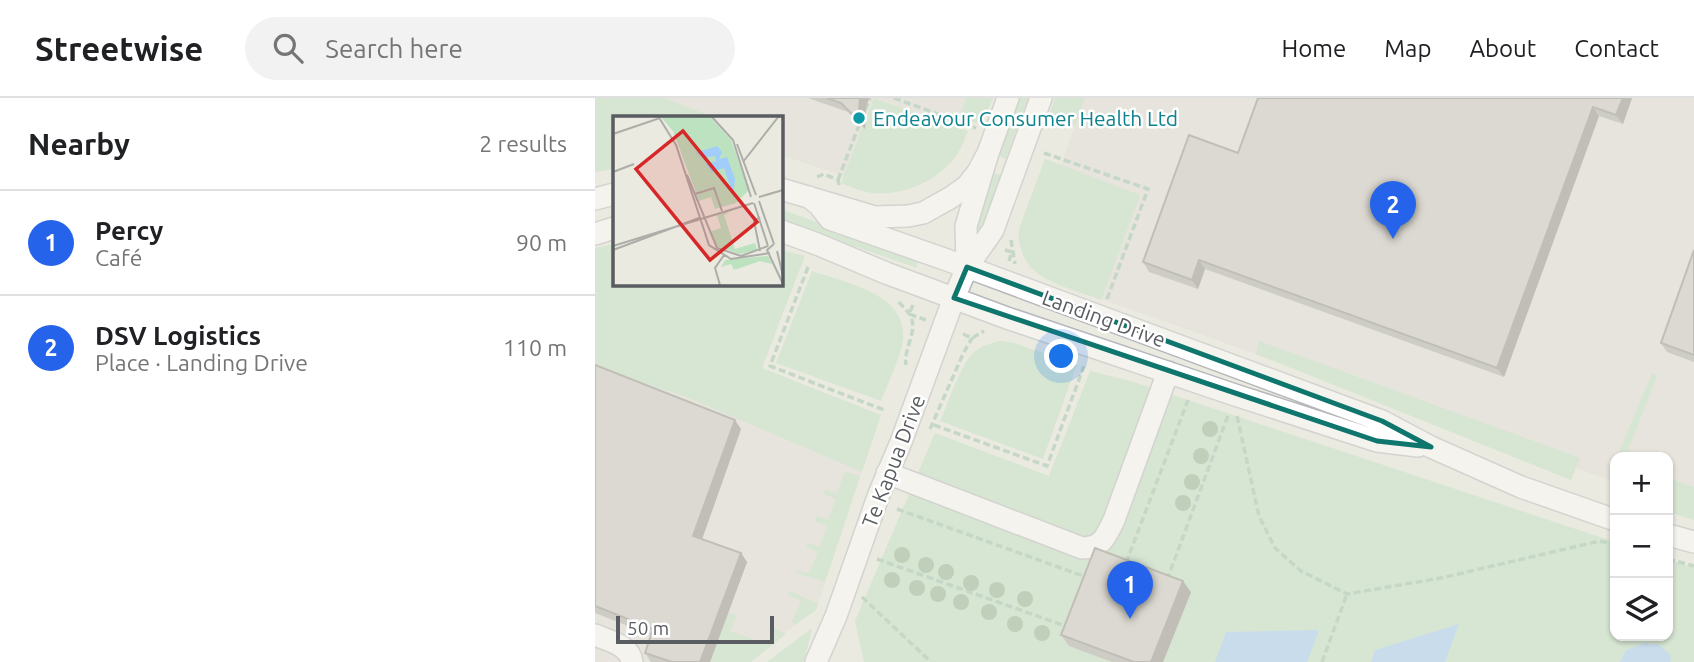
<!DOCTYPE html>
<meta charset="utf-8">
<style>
:root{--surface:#fff;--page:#f2f2f2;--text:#202124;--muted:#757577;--line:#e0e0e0;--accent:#2563eb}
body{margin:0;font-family:Ubuntu,sans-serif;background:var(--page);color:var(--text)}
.controls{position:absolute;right:21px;bottom:21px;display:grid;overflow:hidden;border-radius:14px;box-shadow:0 2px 5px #0004}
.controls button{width:63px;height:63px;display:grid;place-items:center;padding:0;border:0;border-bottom:2px solid var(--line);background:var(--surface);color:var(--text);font:35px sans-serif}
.scale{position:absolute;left:21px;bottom:18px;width:158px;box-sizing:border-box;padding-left:7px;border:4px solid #595c60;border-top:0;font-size:19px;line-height:24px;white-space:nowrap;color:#595c60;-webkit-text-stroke:5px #fff;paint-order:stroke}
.you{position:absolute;left:467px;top:259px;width:24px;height:24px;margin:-18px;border:5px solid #fff;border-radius:50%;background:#1a73e8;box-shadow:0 0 0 10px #1a73e833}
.badge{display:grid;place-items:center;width:46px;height:46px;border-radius:50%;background:var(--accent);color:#fff;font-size:23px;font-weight:700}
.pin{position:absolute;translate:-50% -58px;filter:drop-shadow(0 2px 4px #0008)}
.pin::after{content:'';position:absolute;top:37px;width:24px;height:21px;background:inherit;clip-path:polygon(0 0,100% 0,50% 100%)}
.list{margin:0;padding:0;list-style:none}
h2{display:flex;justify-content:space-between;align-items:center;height:91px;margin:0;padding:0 28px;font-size:30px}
h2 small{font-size:23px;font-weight:400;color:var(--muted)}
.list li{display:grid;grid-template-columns:46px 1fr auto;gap:21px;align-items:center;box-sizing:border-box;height:105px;padding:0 28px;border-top:2px solid var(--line)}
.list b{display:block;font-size:26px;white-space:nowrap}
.list p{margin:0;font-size:23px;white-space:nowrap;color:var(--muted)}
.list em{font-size:23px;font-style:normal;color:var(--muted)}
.icon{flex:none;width:38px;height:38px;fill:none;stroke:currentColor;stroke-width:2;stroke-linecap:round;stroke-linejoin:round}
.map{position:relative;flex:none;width:1099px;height:564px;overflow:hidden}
header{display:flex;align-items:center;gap:42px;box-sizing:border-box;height:98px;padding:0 35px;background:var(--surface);border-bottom:2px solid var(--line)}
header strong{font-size:33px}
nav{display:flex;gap:38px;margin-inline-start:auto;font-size:24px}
.search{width:490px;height:63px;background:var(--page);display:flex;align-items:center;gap:18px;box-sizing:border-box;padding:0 24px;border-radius:38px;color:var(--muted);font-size:26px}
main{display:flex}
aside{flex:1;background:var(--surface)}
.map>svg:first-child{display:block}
</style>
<header>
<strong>Streetwise</strong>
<div class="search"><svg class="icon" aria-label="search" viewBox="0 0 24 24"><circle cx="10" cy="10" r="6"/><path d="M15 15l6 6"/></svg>Search here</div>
<nav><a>Home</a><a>Map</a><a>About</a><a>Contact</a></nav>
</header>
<main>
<aside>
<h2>Nearby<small>2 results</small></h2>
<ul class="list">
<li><span class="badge">1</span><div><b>Percy</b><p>Café</p></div><em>90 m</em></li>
<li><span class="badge">2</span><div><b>DSV Logistics</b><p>Place · Landing Drive</p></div><em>110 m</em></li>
</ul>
</aside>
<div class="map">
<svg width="1099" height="564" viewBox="0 0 1099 564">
<rect width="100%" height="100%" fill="#ebeae0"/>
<!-- industrial -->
<path fill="#dfddd8" d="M 0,0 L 279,0 L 249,78 L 186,57 L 186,19 L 19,19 Z
M 281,0 L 371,0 L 360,28 Z
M 490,0 L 1099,0 L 1099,408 L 1073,401 L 1073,359 L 1020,359 L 1020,384 L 448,180 L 434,169 L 429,159 L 423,143 L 424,131 L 450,61 L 466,67 Z
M 0,270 L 89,298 L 267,374 L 221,512 L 150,564 L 0,564 Z"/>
<!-- green -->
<path fill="#bde2c0" d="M 0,0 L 69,0 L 118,19 L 19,19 L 19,71 L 0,74 Z
M 279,0 L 373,33 C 370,40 368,47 364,53 C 348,81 310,98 278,95 C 267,94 256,89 246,85 Z
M 371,0 L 398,0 L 393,13 L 381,25 L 364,19 Z
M 425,0 L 433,0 L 411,61 L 404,58 Z
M 460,0 L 490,0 L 480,28 L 453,20 Z
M 450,61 L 545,97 L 506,202 C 468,187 422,182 424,131 Z
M 397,75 L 406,77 L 387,129 L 383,135 L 379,133 Z
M 186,111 L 322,161 L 322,170 L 186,123 Z
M 19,146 L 19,186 L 186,186 L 186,152 L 210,158 L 167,270 L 286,317 L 267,374 L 89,298 L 0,270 L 0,150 Z
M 217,173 C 250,185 313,195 308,242 C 305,261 293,285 286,303 L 181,265 Z
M 405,243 L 419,245 L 482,266 L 448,361 L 345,323 C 353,306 366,265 379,254 C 387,248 396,245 405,243 Z
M 664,243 L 985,360 L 976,382 L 661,256 Z
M 495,273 L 539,284 L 1020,444 L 1020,538 L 1073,538 L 1073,461 L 1099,470 L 1099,564 L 269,564 L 260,523 L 340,335 L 454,378 Z
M 1057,275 L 1062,278 L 1033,352 L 1038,355 L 1036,359 L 1022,359 Z
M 250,374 L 265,378 L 230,484 L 201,475 L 202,473 L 214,475 L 223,454 L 211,449 L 213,445 L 225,449 L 232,428 L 220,423 L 222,418 L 233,422 L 241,401 L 229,396 L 230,392 L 242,395 Z
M 1073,380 L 1099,389 L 1099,422 L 1073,414 Z
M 195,493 L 223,506 L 221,512 L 201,526 L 197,524 L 206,503 L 192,497 Z
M 133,515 L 142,517 L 135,533 L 172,546 L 179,530 L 191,536 L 156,564 L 115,564 Z
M 217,530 L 210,560 L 208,564 L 172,564 Z"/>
<!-- water -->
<path fill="#a1cdfa" d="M 864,526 L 850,564 L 776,564 L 780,552 Z
M 724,532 L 712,564 L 620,564 L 631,534 Z
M 1050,545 L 1064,547 L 1075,556 L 1076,564 L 1025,564 L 1031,552 Z"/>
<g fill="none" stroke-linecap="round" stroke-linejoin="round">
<!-- minor casing -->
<g stroke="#b6b8bc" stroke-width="24">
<path id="minor" d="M 186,91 L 280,119 L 313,118 L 328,115 L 355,100 L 372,88 L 383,74 L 393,55
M 214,99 L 224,107 L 235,121 L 372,169 L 787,323 L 836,349 L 926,389 L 1020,422
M 0,101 L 19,96
M 186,133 L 222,146 L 291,175 L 412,220 L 640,297 L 782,343 L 823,348
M 0,136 L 19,130
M 372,169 L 371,128 L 393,55 L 413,0
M 292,375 L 487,450 C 508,449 510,440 519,422 L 573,274
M 1073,437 L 1099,444
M 0,537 C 14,543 35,547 37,564
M 221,564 L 241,518 L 284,396 L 306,344 L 359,200 L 372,169 L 398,132 L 446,0"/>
</g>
<!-- path -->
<path stroke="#97c2a7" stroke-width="3.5" stroke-dasharray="7 3.5" stroke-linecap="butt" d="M 299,0 L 381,30
M 270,12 L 275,0
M 449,55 L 553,91 L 512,201
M 222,79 L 229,76 L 243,82 L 244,87
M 243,82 L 266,22
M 416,142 L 420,166
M 410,152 L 417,154 L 414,163
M 213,169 L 175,268 L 289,312
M 304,204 C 307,208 312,212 315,217 C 324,233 308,250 311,267
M 318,207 L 314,216 L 331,222
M 368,236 L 377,240 L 389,233
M 642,318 L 664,418 L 680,450 L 706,473 L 752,496 L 846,480 L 1005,443 L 1020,447
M 339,327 L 452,368 L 489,268
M 335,331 L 368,256 L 377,240
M 302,411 L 491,479
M 282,461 L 473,529
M 1073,461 L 1099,468
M 531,465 L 593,302
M 572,482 L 634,315
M 267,499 L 336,564
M 727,564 L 752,496"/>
<!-- minor -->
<use href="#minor" stroke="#fff" stroke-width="21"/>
</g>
<!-- trees -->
<g fill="#89b089">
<circle cx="615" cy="331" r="8"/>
<circle cx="606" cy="358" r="8"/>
<circle cx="597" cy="384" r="8"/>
<circle cx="588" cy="405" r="8"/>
<circle cx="307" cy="457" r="8"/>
<circle cx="331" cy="467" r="8"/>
<circle cx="351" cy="474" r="8"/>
<circle cx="297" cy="482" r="8"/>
<circle cx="376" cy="485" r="8"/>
<circle cx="322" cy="490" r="8"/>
<circle cx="402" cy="492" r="8"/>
<circle cx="343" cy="496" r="8"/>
<circle cx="430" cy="501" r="8"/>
<circle cx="366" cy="504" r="8"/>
<circle cx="394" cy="514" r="8"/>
<circle cx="420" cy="526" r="8"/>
<circle cx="447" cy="535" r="8"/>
</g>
<!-- wall -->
<path fill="#acaaa4" d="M 213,0 L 274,0 L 271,10 L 270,31 L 253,14 Z
M 663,0 L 1037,0 L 1028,26 L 1004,18 L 909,279 L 610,171 L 603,191 L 554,174 L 548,164 L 643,55 Z
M 1099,152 L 1099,264 L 1072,254 L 1066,245 Z
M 0,267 L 146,331 L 107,441 L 146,455 L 152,464 L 115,564 L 56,564 L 50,555 L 56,537 L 0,515 Z
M 596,494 L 568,564 L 517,564 L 474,548 L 466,537 Z"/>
<!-- shaded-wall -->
<path fill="#8c8b86" d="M 265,0 L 274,0 L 271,10 L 270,31 L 263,22 Z
M 1028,0 L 1037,0 L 1028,26 L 1021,17 Z
M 998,9 L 1004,18 L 909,279 L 902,270 Z
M 604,162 L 610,171 L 603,191 L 597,182 Z
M 140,322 L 146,331 L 105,447 L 98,438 Z
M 146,455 L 152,464 L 115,564 L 105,564 Z
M 588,483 L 596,494 L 568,564 L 556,564 Z"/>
<!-- building -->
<path fill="#c8c6bf" stroke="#8c8b86" stroke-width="2" d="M 232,0 L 265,0 L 263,22 L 246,5 Z
M 663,0 L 1028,0 L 1021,17 L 998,9 L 902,270 L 604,162 L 597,182 L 548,164 L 594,37 L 643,55 Z
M 1099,152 L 1099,257 L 1066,245 Z
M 0,267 L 140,322 L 98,438 L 146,455 L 105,564 L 77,564 L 50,555 L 58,531 L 0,508 Z
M 500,450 L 588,483 L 556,564 L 539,564 L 466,537 Z"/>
<!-- marked area -->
<path d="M0 0H1099V564H0ZM 372,169 L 787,323 L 836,349 L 782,343 L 359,200 Z" fill="#ebeae0" fill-opacity=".55" fill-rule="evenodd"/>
<path fill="none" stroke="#0f766e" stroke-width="5" stroke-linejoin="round" d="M 372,169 L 787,323 L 836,349 L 782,343 L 359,200 Z"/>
<!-- markers -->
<circle fill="#0f9aa8" stroke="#fff" stroke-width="2.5" cx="264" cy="20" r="7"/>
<g text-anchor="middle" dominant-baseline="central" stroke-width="5" stroke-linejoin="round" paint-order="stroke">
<!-- culture labels -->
<g font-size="21" fill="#0d838f" stroke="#fff" text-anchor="start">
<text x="278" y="20">Endeavour Consumer Health Ltd</text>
</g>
<!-- street labels -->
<g font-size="21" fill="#595c60" stroke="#fff">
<text transform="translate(509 220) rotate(20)">Landing Drive</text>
<text transform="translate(298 363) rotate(-69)">Te Kapua Drive</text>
</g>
</g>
<!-- overview -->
<g transform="translate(18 18)">
<rect width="170" height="170" fill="#ebeae0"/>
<path d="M 47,0 L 96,0 L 118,24 L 136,74 L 123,87 L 102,93 L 98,81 L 86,85 L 60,15 ZM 122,93 L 111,99 L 122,133 L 142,127 L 144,134 L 127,138 L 105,131 L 96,116 L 108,112 L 104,99 ZM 155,140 L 170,169 L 159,148 L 147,145 L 121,154 L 118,148 L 108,151 L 112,144 Z" fill="#bde2c0"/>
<path d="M 104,30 L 109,36 L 106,43 L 114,41 L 122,63 L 120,79 L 111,52 L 99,56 L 93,48 L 103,45 L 102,40 L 90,42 L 83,37 Z" fill="#a1cdfa"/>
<path fill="none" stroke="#adada9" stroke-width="2" d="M 45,0 L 63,29 L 96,129 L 118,143 L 157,137M 98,0 L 120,24 L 138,81M 0,18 L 47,2M 124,28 L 143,79M 130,46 L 166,0M 0,56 L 21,48M 74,59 L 104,132 L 128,140 L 155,130M 82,78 L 101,72 L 109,95M 146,81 L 170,74M 146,85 L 161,128M 141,87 L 155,130M 161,128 L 154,134 L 170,168M 0,130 L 140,87M 0,134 L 86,102M 147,135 L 141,105 L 147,101M 164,135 L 170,160M 107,169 L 102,152 L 111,139"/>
<path fill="#d62828" fill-opacity="0.15" stroke="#d62828" stroke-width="3.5" d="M 70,15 L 144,106 L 97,144 L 23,53 Z"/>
<rect width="170" height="170" fill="none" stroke="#595c60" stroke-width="3.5"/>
</g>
</svg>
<div class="controls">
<button>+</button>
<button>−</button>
<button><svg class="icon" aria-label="layers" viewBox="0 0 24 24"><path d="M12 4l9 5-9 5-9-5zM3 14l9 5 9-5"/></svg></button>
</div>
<div class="scale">50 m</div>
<div class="you"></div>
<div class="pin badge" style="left:535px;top:521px">1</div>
<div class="pin badge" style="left:798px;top:141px">2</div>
</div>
</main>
